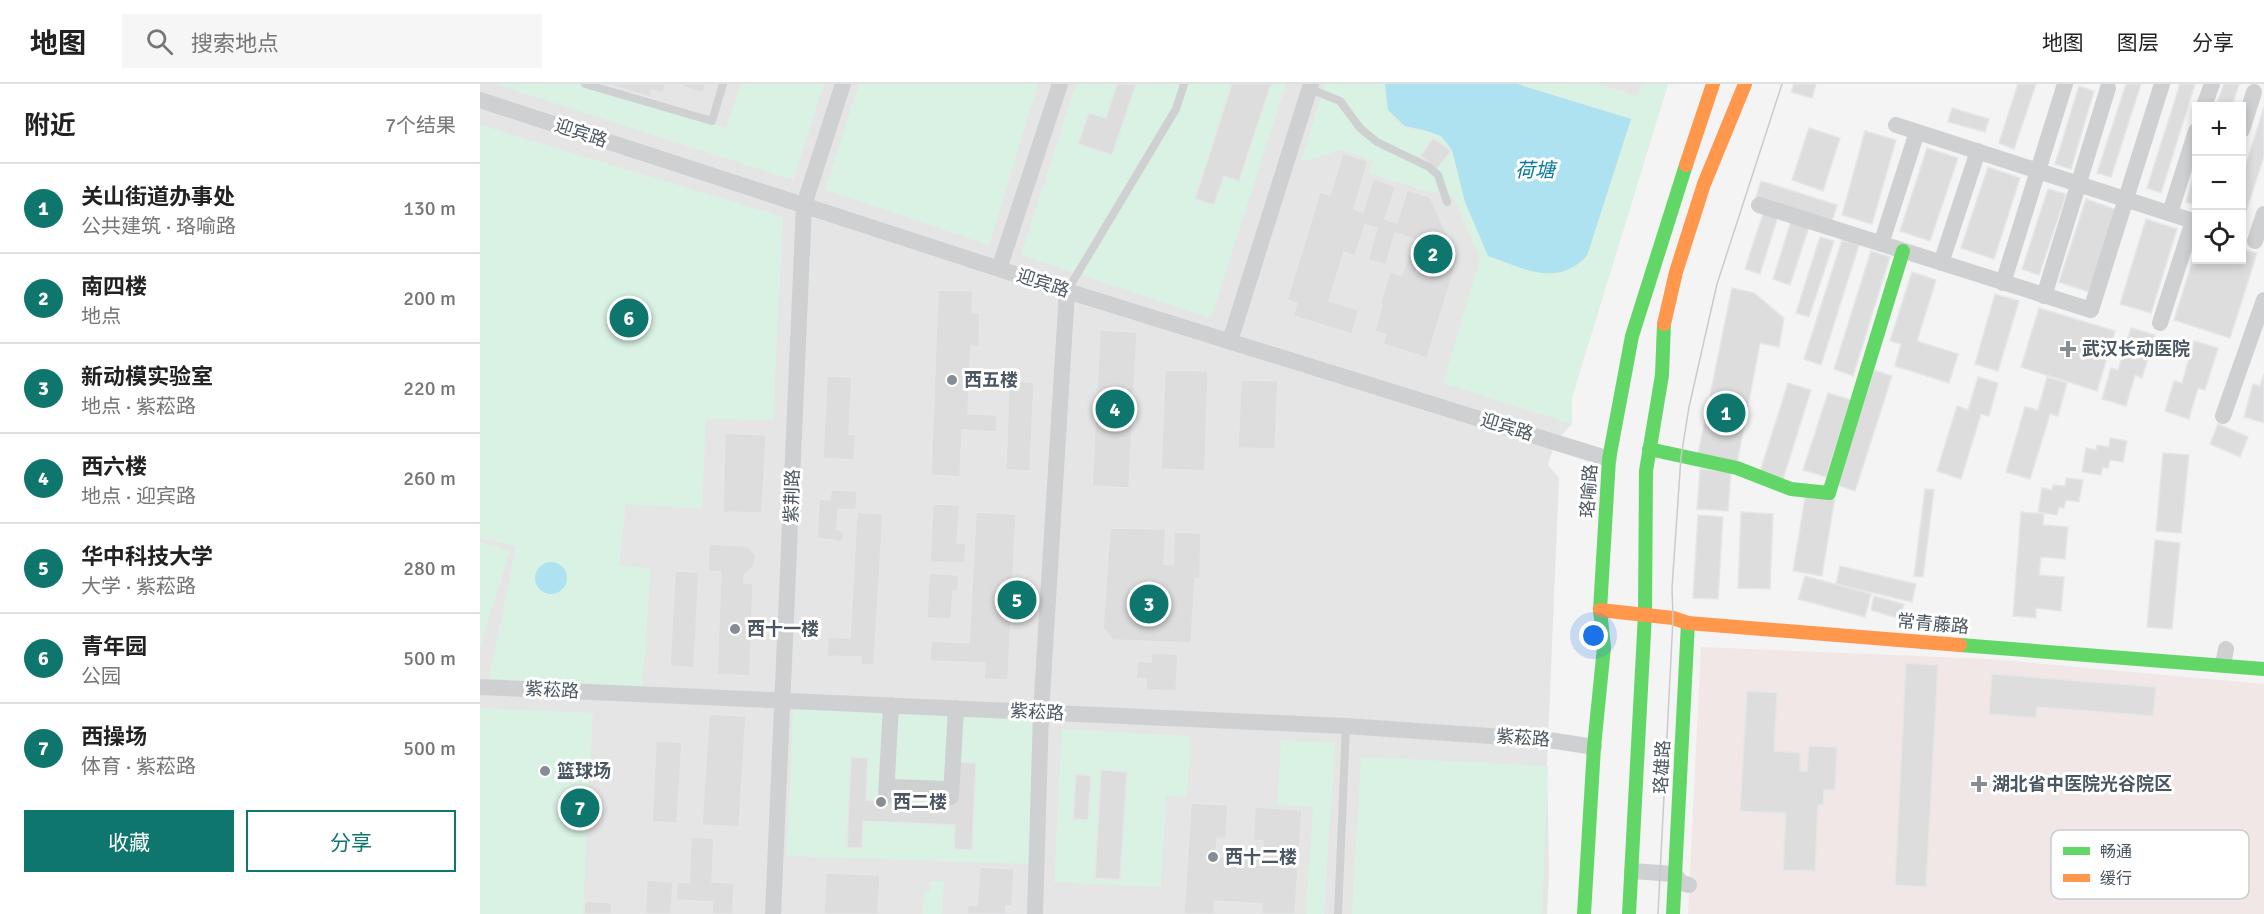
<!DOCTYPE html>
<html lang="zh">
<meta charset="utf-8">
<style>
:root{--surface:#fff;--page:#f6f6f6;--text:#222;--muted:#767676;--line:#e0e0e0;--accent:#0f766e}
body{margin:0;font-family:Signika,"Noto Sans SC",sans-serif;background:var(--page);color:var(--text)}
.controls{position:absolute;right:18px;top:18px;display:grid;overflow:hidden;border-radius:0px;box-shadow:0 3px 9px #0003}
.controls button{width:54px;height:54px;display:grid;place-items:center;padding:0;border:0;border-bottom:2px solid var(--line);background:var(--surface);color:var(--text);font:30px sans-serif}
.you{position:absolute;left:1114px;top:552px;width:21px;height:21px;margin:-15px;border:4px solid #fff;border-radius:50%;background:#1a73e8;box-shadow:0 0 0 9px #1a73e833}
.badge{display:grid;place-items:center;width:39px;height:39px;border-radius:50%;background:var(--accent);color:#fff;font-size:20px;font-weight:700}
.pin{position:absolute;translate:-50% -50%;border:3px solid #fff;box-shadow:0 2px 6px #0006}
.list{margin:0;padding:0;list-style:none}
h2{display:flex;justify-content:space-between;align-items:center;height:78px;margin:0;padding:0 24px;font-size:26px}
h2 small{font-size:20px;font-weight:400;color:var(--muted)}
.list li{display:grid;grid-template-columns:39px 1fr auto;gap:18px;align-items:center;box-sizing:border-box;height:90px;padding:0 24px;border-top:2px solid var(--line)}
.list b{display:block;font-size:22px;white-space:nowrap}
.list p{margin:0;font-size:20px;white-space:nowrap;color:var(--muted)}
.list em{font-size:20px;font-style:normal;color:var(--muted)}
.actions{display:flex;gap:12px;padding:18px 24px}
.actions a{flex:1;padding:14px 0;border:2px solid var(--accent);border-radius:0px;text-align:center;font-size:21px;color:var(--accent)}
.actions .main{background:var(--accent);color:#fff}
.icon{flex:none;width:33px;height:33px;fill:none;stroke:currentColor;stroke-width:2;stroke-linecap:round;stroke-linejoin:round}
.map{position:relative;flex:none;width:1784px;height:830px;overflow:hidden}
header{display:flex;align-items:center;gap:36px;box-sizing:border-box;height:84px;padding:0 30px;background:var(--surface);border-bottom:2px solid var(--line)}
header strong{font-size:28px}
nav{display:flex;gap:33px;margin-inline-start:auto;font-size:21px}
.search{width:420px;height:54px;background:var(--page);display:flex;align-items:center;gap:15px;box-sizing:border-box;padding:0 21px;border-radius:0px;color:var(--muted);font-size:22px}
main{display:flex}
aside{flex:1;background:var(--surface)}
.map>svg:first-child{display:block}
</style>
<header>
<strong>地图</strong>
<div class="search"><svg class="icon" aria-label="search" viewBox="0 0 24 24"><circle cx="10" cy="10" r="6"/><path d="M15 15l6 6"/></svg>搜索地点</div>
<nav><a>地图</a><a>图层</a><a>分享</a></nav>
</header>
<main>
<aside>
<h2>附近<small>7个结果</small></h2>
<ul class="list">
<li><span class="badge">1</span><div><b>关山街道办事处</b><p>公共建筑 · 珞喻路</p></div><em>130 m</em></li>
<li><span class="badge">2</span><div><b>南四楼</b><p>地点</p></div><em>200 m</em></li>
<li><span class="badge">3</span><div><b>新动模实验室</b><p>地点 · 紫菘路</p></div><em>220 m</em></li>
<li><span class="badge">4</span><div><b>西六楼</b><p>地点 · 迎宾路</p></div><em>260 m</em></li>
<li><span class="badge">5</span><div><b>华中科技大学</b><p>大学 · 紫菘路</p></div><em>280 m</em></li>
<li><span class="badge">6</span><div><b>青年园</b><p>公园</p></div><em>500 m</em></li>
<li><span class="badge">7</span><div><b>西操场</b><p>体育 · 紫菘路</p></div><em>500 m</em></li>
</ul>
<div class="actions"><a class="main">收藏</a><a>分享</a></div>
</aside>
<div class="map">
<svg width="1784" height="830" viewBox="0 0 1784 830">
<rect width="100%" height="100%" fill="#f4f4f4"/>
<!-- education -->
<path fill="#e6e5e6" d="M 0,0 L 1188,0 L 1092,313 L 1092,340 L 1075,358 L 1068,381 L 1079,394 L 1067,680 L 1069,789 L 1067,830 L 0,830 Z"/>
<!-- medical -->
<path fill="#f1e7e6" d="M 1221,563 L 1509,575 L 1784,600 L 1784,830 L 1208,830 Z"/>
<!-- green -->
<path fill="#d9f2e3" d="M 16,0 L 108,0 L 246,44 L 261,0 L 344,0 L 313,96 Z
M 379,0 L 558,0 L 509,161 L 345,106 Z
M 596,0 L 806,0 L 731,234 L 541,171 Z
M 845,0 L 905,0 C 905,16 909,36 926,43 C 938,47 952,45 962,53 C 978,68 980,97 985,118 L 1151,36 L 1037,0 L 1118,0 L 1157,12 L 1162,0 L 1188,0 L 1092,313 L 1092,340 L 963,299 L 1000,175 L 974,113 L 939,105 L 889,89 L 893,76 L 861,66 L 821,78 Z
M 0,41 L 303,133 L 293,336 L 226,335 L 222,425 L 146,420 L 139,482 L 171,484 L 162,604 L 9,596 L 36,462 L 0,454 Z
M 0,458 L 30,467 L 0,562 Z
M 0,624 L 113,629 L 103,830 L 0,830 Z
M 313,625 L 556,633 L 551,780 L 307,772 Z
M 582,645 L 710,652 L 707,713 L 686,712 L 681,803 L 574,798 Z
M 801,656 L 855,659 L 844,830 L 826,830 L 833,723 L 797,720 Z
M 881,673 L 1068,682 L 1062,830 L 872,830 Z
M 450,797 L 464,797 L 462,830 L 443,830 L 444,808 L 450,808 Z"/>
<!-- water -->
<path fill="#aee2f0" d="M 905,0 L 1037,0 L 1151,35 L 1107,172 C 1076,204 1043,184 1008,172 L 985,118 L 972,66 L 961,52 L 944,46 L 925,42 L 908,26 Z
M55 494a16 16 0 1 1 32 0a16 16 0 1 1-32 0Z"/>
<!-- building -->
<path fill="#ddddde" stroke="#e5e6e7" stroke-width="1.5" d="M 127,0 L 186,0 L 183,9 L 172,6 L 170,13 Z
M 202,0 L 226,0 L 223,9 L 201,2 Z
M 637,0 L 656,0 L 632,71 L 598,60 L 609,29 L 626,34 Z
M 752,0 L 791,0 L 759,97 L 744,92 L 734,121 L 715,115 Z
M 1314,0 L 1336,0 L 1332,14 L 1311,8 Z
M 1538,0 L 1556,0 L 1534,65 L 1519,59 Z
M 1646,0 L 1661,0 L 1631,93 L 1617,89 Z
M 1700,0 L 1715,0 L 1681,109 L 1667,104 Z
M 1744,0 L 1759,0 L 1752,22 L 1736,22 Z
M 1599,2 L 1614,7 L 1591,85 L 1575,80 Z
M 1784,23 L 1784,72 L 1763,137 L 1762,136 L 1762,93 Z
M 1472,24 L 1509,35 L 1505,48 L 1468,38 Z
M 1329,44 L 1360,54 L 1343,107 L 1312,96 Z
M 1385,47 L 1416,56 L 1392,140 L 1362,131 Z
M 953,54 L 971,67 L 957,85 L 940,72 Z
M 1447,64 L 1478,74 L 1450,157 L 1420,147 Z
M 863,69 L 888,77 L 874,125 L 883,128 L 893,95 L 916,102 L 905,135 L 917,139 L 927,106 L 950,113 L 978,174 L 947,274 L 903,260 L 906,251 L 895,247 L 902,221 L 900,220 L 910,188 L 922,191 L 934,155 L 915,149 L 906,181 L 888,176 L 897,144 L 885,141 L 875,172 L 864,168 L 849,217 L 879,226 L 872,250 L 813,232 L 817,219 L 807,216 L 840,108 L 850,111 Z
M 1508,83 L 1540,94 L 1514,175 L 1481,164 Z
M 1716,84 L 1716,121 L 1706,118 Z
M 1281,97 L 1357,121 L 1352,137 L 1276,113 Z
M 1568,105 L 1586,110 L 1559,191 L 1542,185 Z
M 1606,115 L 1637,126 L 1609,208 L 1579,198 Z
M 1284,127 L 1298,132 L 1280,190 L 1265,185 Z
M 1666,135 L 1697,145 L 1671,229 L 1640,220 Z
M 1311,137 L 1329,143 L 1310,201 L 1293,195 Z
M 1340,153 L 1354,157 L 1329,233 L 1316,229 Z
M 1362,156 L 1379,161 L 1341,281 L 1324,275 Z
M 1762,165 L 1777,169 L 1750,254 L 1694,236 L 1716,166 L 1716,176 L 1762,176 Z
M 1391,167 L 1410,173 L 1373,292 L 1354,285 Z
M 1432,188 L 1456,196 L 1437,257 L 1478,270 L 1469,299 L 1415,282 L 1421,260 L 1410,257 Z
M 1252,204 L 1274,209 L 1304,234 L 1299,263 L 1280,259 L 1257,379 L 1218,370 Z
M 458,206 L 493,207 L 492,229 L 500,229 L 499,263 L 491,262 L 488,330 L 517,331 L 517,348 L 482,346 L 480,393 L 451,391 Z
M 1515,210 L 1539,217 L 1518,287 L 1495,280 Z
M 1559,224 L 1635,247 L 1617,307 L 1541,283 Z
M 1651,244 L 1675,251 L 1662,294 L 1655,291 L 1646,322 L 1622,315 L 1631,284 L 1638,286 Z
M 620,246 L 657,248 L 649,404 L 612,402 Z
M 1714,257 L 1738,264 L 1725,306 L 1718,304 L 1709,335 L 1685,327 L 1694,297 L 1702,299 Z
M 685,286 L 728,287 L 725,387 L 681,385 Z
M 1394,286 L 1412,292 L 1375,407 L 1357,401 Z
M 1784,290 L 1784,339 L 1764,333 L 1773,300 L 1780,302 Z
M 347,292 L 372,293 L 369,350 L 376,351 L 374,376 L 343,374 Z
M 1498,293 L 1518,299 L 1509,332 L 1501,330 L 1481,395 L 1457,387 L 1477,322 L 1488,326 Z
M 1567,293 L 1587,299 L 1578,332 L 1570,330 L 1550,395 L 1526,388 L 1545,323 L 1558,326 Z
M 761,296 L 798,297 L 795,365 L 758,364 Z
M 529,297 L 554,298 L 550,387 L 526,386 Z
M 1308,299 L 1331,306 L 1303,395 L 1280,388 Z
M 1348,309 L 1371,316 L 1346,393 L 1323,386 Z
M 1738,340 L 1768,353 L 1760,373 L 1730,360 Z
M 245,349 L 286,351 L 282,429 L 243,428 Z
M 1630,354 L 1647,357 L 1643,378 L 1630,376 L 1628,384 L 1623,383 L 1621,391 L 1602,388 L 1606,364 L 1616,366 L 1617,361 L 1629,363 Z
M 1683,369 L 1709,371 L 1701,449 L 1676,447 Z
M 1220,385 L 1251,388 L 1248,427 L 1217,425 Z
M 1586,394 L 1603,396 L 1599,418 L 1586,416 L 1584,424 L 1579,423 L 1577,431 L 1558,428 L 1562,404 L 1572,406 L 1573,401 L 1585,402 Z
M 1445,405 L 1454,406 L 1443,493 L 1434,492 Z
M 351,406 L 377,407 L 376,426 L 358,425 L 357,446 L 364,447 L 363,458 L 337,454 L 339,415 L 350,416 Z
M 1326,408 L 1355,413 L 1342,492 L 1313,487 Z
M 453,420 L 480,421 L 477,459 L 486,459 L 485,479 L 450,478 Z
M 377,428 L 403,430 L 394,581 L 381,581 L 381,573 L 347,572 L 348,553 L 370,554 Z
M 496,428 L 536,430 L 528,596 L 504,595 L 505,579 L 450,577 L 451,557 L 489,559 Z
M 1261,428 L 1293,430 L 1290,505 L 1258,504 Z
M 1541,428 L 1564,430 L 1563,441 L 1588,443 L 1585,475 L 1561,473 L 1559,491 L 1584,493 L 1581,527 L 1556,524 L 1556,534 L 1533,532 Z
M 1218,431 L 1243,433 L 1238,515 L 1213,514 Z
M 630,444 L 686,445 L 684,480 L 693,481 L 694,448 L 721,449 L 720,495 L 715,495 L 711,559 L 633,556 L 623,544 Z
M 1675,456 L 1700,459 L 1692,545 L 1667,543 Z
M 229,460 L 267,462 L 276,471 L 273,483 L 264,491 L 264,499 L 273,499 L 270,592 L 237,590 L 241,488 L 228,487 Z
M 1360,482 L 1436,500 L 1432,518 L 1356,500 Z
M 195,487 L 219,488 L 214,584 L 190,582 Z
M 449,489 L 479,491 L 478,508 L 473,507 L 471,535 L 447,534 Z
M 1325,492 L 1391,510 L 1385,533 L 1318,515 Z
M 1394,512 L 1424,520 L 1420,535 L 1391,526 Z
M 671,569 L 698,570 L 696,607 L 666,606 L 666,595 L 656,595 L 657,577 L 671,578 Z
M 1426,579 L 1458,581 L 1446,803 L 1415,801 Z
M 1512,590 L 1676,603 L 1673,632 L 1557,623 L 1556,634 L 1509,630 Z
M 1267,607 L 1297,609 L 1294,667 L 1320,669 L 1320,687 L 1327,687 L 1329,662 L 1357,663 L 1355,706 L 1344,706 L 1343,721 L 1338,721 L 1335,787 L 1303,786 L 1306,729 L 1260,727 Z
M 229,630 L 266,632 L 259,743 L 222,741 Z
M 176,657 L 202,658 L 197,739 L 172,738 Z
M 371,673 L 388,674 L 386,716 L 476,720 L 478,678 L 496,679 L 492,766 L 474,765 L 475,741 L 383,737 L 382,764 L 367,764 Z
M 621,686 L 647,688 L 640,796 L 615,794 Z
M 596,690 L 611,692 L 608,736 L 593,735 Z
M 711,719 L 748,721 L 746,755 L 737,754 L 736,772 L 782,775 L 783,757 L 773,756 L 775,723 L 822,726 L 815,830 L 781,830 L 782,820 L 735,817 L 734,830 L 704,830 Z
M 211,753 L 234,754 L 232,798 L 254,799 L 253,830 L 232,830 L 233,818 L 196,816 L 197,798 L 209,799 Z
M 500,783 L 534,785 L 532,822 L 526,822 L 526,830 L 487,830 L 488,821 L 497,821 Z
M 346,789 L 400,791 L 398,830 L 344,830 Z
M 167,796 L 193,798 L 191,830 L 165,830 Z
M 105,817 L 132,819 L 131,830 L 104,830 Z"/>
<g fill="none" stroke-linecap="round" stroke-linejoin="round">
<!-- lane -->
<path stroke="#ced0d2" stroke-width="8" d="M 105,0 L 232,37 L 243,0
M 830,5 L 860,17 L 880,44 L 897,58 L 949,83 L 958,91 L 967,118
M 587,207 L 696,25 L 704,0
M 858,830 L 866,642"/>
<!-- street -->
<path stroke="#ced0d2" stroke-width="16" d="M 0,16 L 587,207 L 1129,375
M 1724,22 L 1732,0
M 1416,41 L 1716,138
M 1762,46 L 1774,8
M 1279,121 L 1611,226 L 1682,0
M 1690,129 L 1716,47
M 1775,157 L 1784,130
M 1401,160 L 1437,48
M 1461,179 L 1498,67
M 519,185 L 580,0
M 1523,199 L 1585,0
M 1564,212 L 1628,4
M 1680,239 L 1713,137
M 750,257 L 831,0
M 1743,332 L 1784,216
M 1743,581 L 1746,565
M 0,603 L 866,642 L 1069,656 L 1114,663
M 407,703 L 470,705
M 406,712 L 411,621
M 471,713 L 476,624
M 1152,787 L 1194,790 L 1202,799 L 1209,801
M 293,830 L 324,121 L 363,0
M 555,830 L 561,629 L 587,207"/>
<!-- fast -->
<path stroke="#63d668" stroke-width="14" d="M 1169,365 L 1257,384 L 1311,405 L 1349,409 L 1423,167
M 1480,561 L 1784,585
M 1104,830 L 1114,663 L 1124,563 L 1120,526 L 1129,375 L 1152,252 L 1206,81
M 1149,830 L 1165,530 L 1166,387 L 1182,291 L 1184,240
M 1193,830 L 1208,539"/>
<!-- slow -->
<path stroke="#ff974d" stroke-width="14" d="M 1206,81 L 1233,0
M 1184,240 L 1196,188 L 1224,100 L 1265,0
M 1120,526 L 1193,534 L 1208,539 L 1480,561"/>
<!-- tram -->
<path stroke="#c9cacc" stroke-width="1.5" d="M 1178,830 L 1193,534 L 1192,504 L 1201,373 L 1209,323 L 1237,200 L 1302,0"/>
</g>
<!-- markers -->
<g fill="#868d94" stroke="#fff" stroke-width="2">
<path d="M1585 256h6v6h6v6h-6v6h-6v-6h-6v-6h6z"/>
<circle cx="472" cy="296" r="6"/>
<circle cx="255" cy="545" r="6"/>
<circle cx="65" cy="687" r="6"/>
<path d="M1496 691h6v6h6v6h-6v6h-6v-6h-6v-6h6z"/>
<circle cx="401" cy="718" r="6"/>
<circle cx="733" cy="773" r="6"/>
</g>
<g text-anchor="middle" dominant-baseline="central" stroke-width="6" stroke-linejoin="round" paint-order="stroke">
<!-- street labels -->
<g font-size="18" fill="#4a5661" stroke="#fff">
<text transform="translate(101 49) rotate(18)">迎宾路</text>
<text transform="translate(563 199) rotate(18)">迎宾路</text>
<text transform="translate(1027 343) rotate(17)">迎宾路</text>
<text transform="translate(1109 407) rotate(-86)">珞喻路</text>
<text transform="translate(312 412) rotate(-88)">紫荆路</text>
<text transform="translate(1453 540) rotate(5)">常青藤路</text>
<text transform="translate(72 606) rotate(3)">紫菘路</text>
<text transform="translate(557 628) rotate(3)">紫菘路</text>
<text transform="translate(1043 654) rotate(4)">紫菘路</text>
<text transform="translate(1182 683) rotate(-87)">珞雄路</text>
</g>
<!-- poi labels -->
<g font-size="18" font-weight="bold" fill="#4a5661" stroke="#fff" text-anchor="start">
<text x="1602" y="265">武汉长动医院</text>
<text x="484" y="296">西五楼</text>
<text x="267" y="545">西十一楼</text>
<text x="77" y="687">篮球场</text>
<text x="1512" y="700">湖北省中医院光谷院区</text>
<text x="413" y="718">西二楼</text>
<text x="745" y="773">西十二楼</text>
</g>
<!-- water labels -->
<g font-size="20" font-style="italic" fill="#0c7c9b" stroke="#fff">
<text x="1055" y="86">荷塘</text>
</g>
</g>
<!-- legend -->
<rect x="1571" y="746" width="198" height="69" rx="9" fill="#fff" stroke="#c9ccd0" stroke-width="1.5"/>
<rect x="1583" y="763" width="27" height="8" fill="#63d668"/>
<rect x="1583" y="790" width="27" height="8" fill="#ff974d"/>
<g font-size="16" fill="#4a5661">
<text x="1620" y="773">畅通</text>
<text x="1620" y="800">缓行</text>
</g>
</svg>
<div class="controls">
<button>+</button>
<button>−</button>
<button><svg class="icon" aria-label="locate" viewBox="0 0 24 24"><circle cx="12" cy="12" r="6"/><path d="M12 2v4M12 18v4M2 12h4M18 12h4"/></svg></button>
</div>
<div class="you"></div>
<div class="pin badge" style="left:1246px;top:329px">1</div>
<div class="pin badge" style="left:953px;top:170px">2</div>
<div class="pin badge" style="left:669px;top:520px">3</div>
<div class="pin badge" style="left:635px;top:325px">4</div>
<div class="pin badge" style="left:537px;top:516px">5</div>
<div class="pin badge" style="left:149px;top:234px">6</div>
<div class="pin badge" style="left:100px;top:724px">7</div>
</div>
</main>
